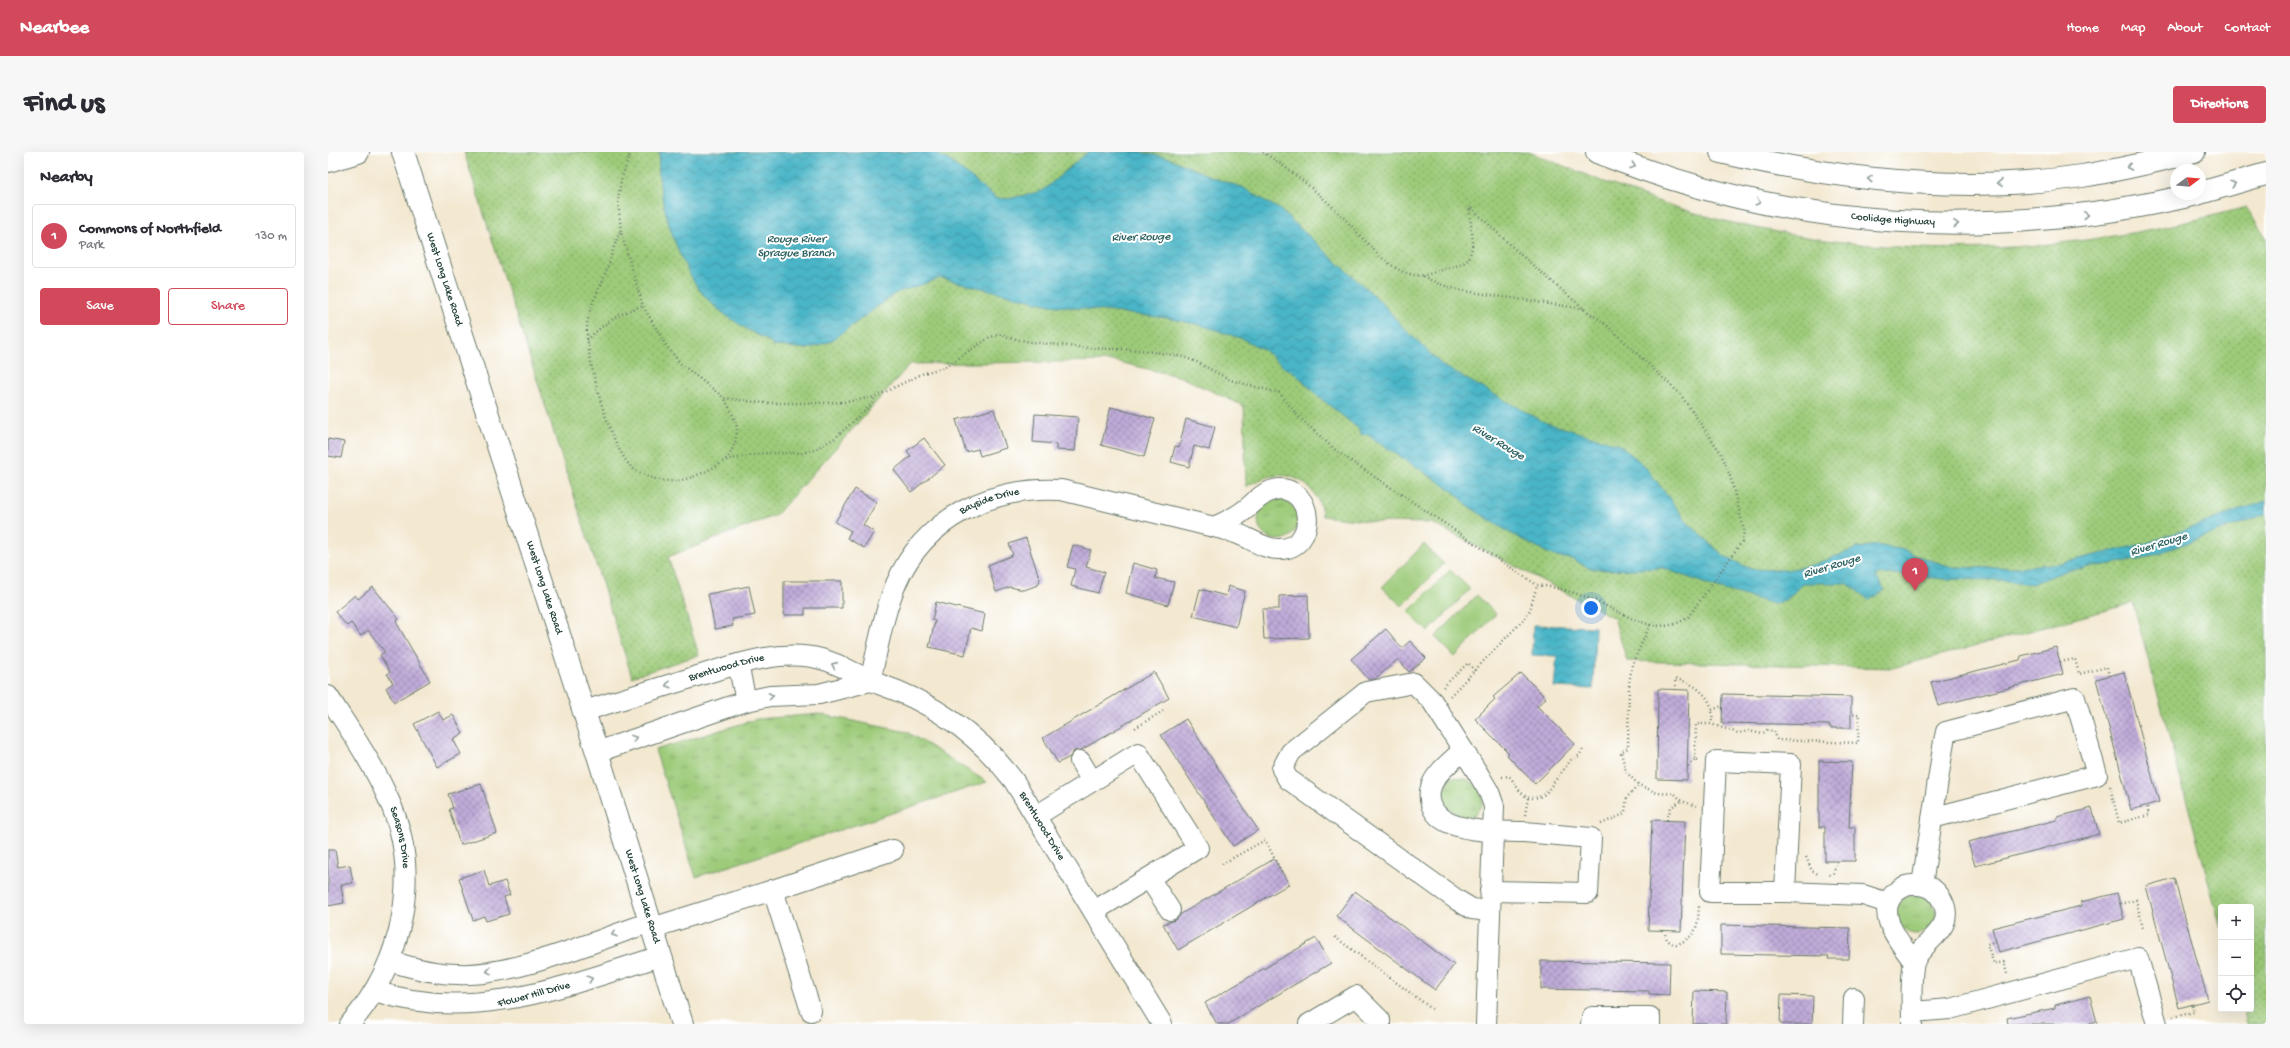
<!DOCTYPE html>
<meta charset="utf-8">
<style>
:root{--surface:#fff;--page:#f7f7f7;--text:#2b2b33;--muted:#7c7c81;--line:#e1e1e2;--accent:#d1495b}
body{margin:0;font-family:"Gochi Hand",sans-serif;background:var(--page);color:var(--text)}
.controls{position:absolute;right:12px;bottom:12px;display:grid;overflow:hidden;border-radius:4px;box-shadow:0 4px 16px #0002}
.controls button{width:36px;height:36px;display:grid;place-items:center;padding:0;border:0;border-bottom:1px solid var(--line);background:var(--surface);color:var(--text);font:20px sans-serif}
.compass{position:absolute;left:1842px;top:12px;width:36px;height:36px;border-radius:50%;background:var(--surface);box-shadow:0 4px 16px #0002;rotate:74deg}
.you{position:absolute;left:1263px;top:456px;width:14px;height:14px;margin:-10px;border:3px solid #fff;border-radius:50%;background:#1a73e8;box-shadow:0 0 0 6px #1a73e833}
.badge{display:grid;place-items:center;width:26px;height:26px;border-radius:50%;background:var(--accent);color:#fff;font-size:13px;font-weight:700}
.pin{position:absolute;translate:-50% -33px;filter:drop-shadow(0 1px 2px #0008)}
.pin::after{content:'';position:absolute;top:21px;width:14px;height:12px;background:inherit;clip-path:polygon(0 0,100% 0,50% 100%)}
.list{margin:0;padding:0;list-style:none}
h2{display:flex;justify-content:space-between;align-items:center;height:52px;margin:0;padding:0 16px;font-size:17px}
h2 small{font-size:13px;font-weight:400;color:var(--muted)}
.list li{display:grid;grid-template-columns:26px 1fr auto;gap:12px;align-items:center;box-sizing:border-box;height:64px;margin:0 8px 8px;padding:0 8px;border:1px solid var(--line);border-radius:4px}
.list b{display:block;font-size:15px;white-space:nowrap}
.list p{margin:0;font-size:13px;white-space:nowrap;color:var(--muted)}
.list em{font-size:13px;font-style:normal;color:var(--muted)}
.actions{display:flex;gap:8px;padding:12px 16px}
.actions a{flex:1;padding:9px 0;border:1px solid var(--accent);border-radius:4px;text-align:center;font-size:14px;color:var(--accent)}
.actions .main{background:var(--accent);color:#fff}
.icon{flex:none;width:22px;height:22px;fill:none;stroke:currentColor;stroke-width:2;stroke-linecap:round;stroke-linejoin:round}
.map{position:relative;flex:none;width:1938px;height:872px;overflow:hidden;border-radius:4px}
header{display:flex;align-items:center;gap:24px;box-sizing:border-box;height:56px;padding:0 20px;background:var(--accent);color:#fff}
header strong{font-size:19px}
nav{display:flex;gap:22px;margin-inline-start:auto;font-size:14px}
.intro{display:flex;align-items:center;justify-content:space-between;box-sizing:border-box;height:96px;padding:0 24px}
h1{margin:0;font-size:28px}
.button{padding:10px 18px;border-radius:4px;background:var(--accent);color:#fff;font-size:14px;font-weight:700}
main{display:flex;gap:24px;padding:0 24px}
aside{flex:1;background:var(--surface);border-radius:4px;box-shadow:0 4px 16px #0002}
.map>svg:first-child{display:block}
</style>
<header>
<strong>Nearbee</strong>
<nav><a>Home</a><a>Map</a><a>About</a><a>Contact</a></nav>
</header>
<div class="intro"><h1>Find us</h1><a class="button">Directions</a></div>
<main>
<aside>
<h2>Nearby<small></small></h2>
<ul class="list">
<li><span class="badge">1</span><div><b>Commons of Northfield</b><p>Park</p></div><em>130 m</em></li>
</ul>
<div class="actions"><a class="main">Save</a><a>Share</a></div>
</aside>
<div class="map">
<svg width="1938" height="872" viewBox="0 0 1938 872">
<defs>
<pattern id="grass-tufts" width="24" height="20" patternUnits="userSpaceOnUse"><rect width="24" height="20" fill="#9dcb79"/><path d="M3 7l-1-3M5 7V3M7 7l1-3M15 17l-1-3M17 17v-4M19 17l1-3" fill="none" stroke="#7fa664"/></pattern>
<pattern id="park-dots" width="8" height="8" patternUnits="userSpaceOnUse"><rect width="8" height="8" fill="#9dcb79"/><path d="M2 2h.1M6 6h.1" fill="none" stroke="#7fa664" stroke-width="1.8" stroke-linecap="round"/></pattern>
<pattern id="water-waves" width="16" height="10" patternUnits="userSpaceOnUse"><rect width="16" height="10" fill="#4ab5c7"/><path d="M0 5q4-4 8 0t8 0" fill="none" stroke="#3d94a2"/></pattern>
<pattern id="building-cross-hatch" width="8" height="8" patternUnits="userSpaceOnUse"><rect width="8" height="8" fill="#c0abd9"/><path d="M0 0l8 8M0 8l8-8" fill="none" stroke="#9b8cb1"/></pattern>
</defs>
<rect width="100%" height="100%" fill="#fff"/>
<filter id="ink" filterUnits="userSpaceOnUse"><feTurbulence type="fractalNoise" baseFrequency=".025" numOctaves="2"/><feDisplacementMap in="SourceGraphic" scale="8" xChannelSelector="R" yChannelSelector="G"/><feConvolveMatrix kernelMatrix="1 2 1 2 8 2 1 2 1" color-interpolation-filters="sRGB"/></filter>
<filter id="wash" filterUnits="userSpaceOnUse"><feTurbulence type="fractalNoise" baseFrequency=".012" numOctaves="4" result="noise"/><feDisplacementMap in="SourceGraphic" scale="16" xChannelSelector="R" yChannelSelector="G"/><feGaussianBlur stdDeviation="0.9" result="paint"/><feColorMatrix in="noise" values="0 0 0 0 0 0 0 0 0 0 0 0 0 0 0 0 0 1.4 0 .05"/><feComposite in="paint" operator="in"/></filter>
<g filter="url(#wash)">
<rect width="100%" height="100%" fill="#f3e8d0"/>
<!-- grass -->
<path fill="url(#grass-tufts)" stroke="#5e8456" d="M930 368a20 20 0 1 1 40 0a20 20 0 1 1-40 0Z
M 491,562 L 579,580 L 659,630 L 368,725 L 327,598 L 429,567 Z
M 1127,625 L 1138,627 L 1151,634 L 1155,651 L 1146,664 L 1135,665 L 1113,653 L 1113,642 L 1122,626 Z
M1568 762a20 20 0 1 1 40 0a20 20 0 1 1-40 0Z"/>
<!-- park -->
<path fill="url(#park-dots)" stroke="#5e8456" d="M 136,0 L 1201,0 C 1263,25 1324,50 1389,67 C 1570,112 1740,104 1918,55 L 1938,85 L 1938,872 L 1919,872 L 1915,857 L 1923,857 L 1923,755 L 1893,755 L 1893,776 L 1805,451 L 1565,516 L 1299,509 L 1286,466 L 1104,371 L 1047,370 L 994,364 C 994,354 990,347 984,339 C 966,317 940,321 918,335 L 916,254 L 853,225 L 786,209 L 582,212 L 448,363 L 340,405 L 371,503 L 304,525 Z"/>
<!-- garden -->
<path fill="#9dcb79" stroke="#5e8456" d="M 1096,392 L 1116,412 L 1074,454 L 1054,435 Z
M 1122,418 L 1142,437 L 1100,480 L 1080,460 Z
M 1149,443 L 1168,462 L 1127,505 L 1107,485 Z"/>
<!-- water -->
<path fill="url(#water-waves)" stroke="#34797e" d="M 332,0 L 606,0 L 623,10 L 668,46 L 680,47 L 714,39 L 760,0 L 812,0 L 841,6 L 888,27 L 914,35 L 951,57 L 1054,151 L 1074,174 L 1115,214 L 1216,270 L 1292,293 L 1317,314 L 1360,371 L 1396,404 L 1423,417 L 1458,418 L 1484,413 L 1530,396 L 1548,393 L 1577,398 L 1586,403 L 1624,415 L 1675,416 L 1733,411 L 1819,391 L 1938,349 L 1938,362 L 1815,407 L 1737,419 L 1704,432 L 1671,428 L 1615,427 L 1565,422 L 1547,423 L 1557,438 L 1541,448 L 1519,431 L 1476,431 L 1459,447 L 1446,452 L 1389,436 L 1335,416 L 1279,418 L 1261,416 L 1244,407 L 1229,405 L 1207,395 L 1174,376 L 1143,356 L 1125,339 L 1038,282 L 1033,283 L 1032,278 L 990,244 L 967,221 L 956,215 L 936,198 L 915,187 L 873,173 L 839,166 L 722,153 L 613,126 L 568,141 L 503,189 L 480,197 L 448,194 L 445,195 L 444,191 C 421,179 391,162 375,142 C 351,115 324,35 332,0 Z
M 1205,473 L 1267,475 L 1265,537 L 1226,535 L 1229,504 L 1204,503 Z"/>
<g id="blocks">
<!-- building -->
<path fill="url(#building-cross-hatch)" d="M 783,255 L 827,267 L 816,305 L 773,293 Z
M 666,257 L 678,296 L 652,304 L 650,297 L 638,300 L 628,268 Z
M 707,262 L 750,265 L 747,299 L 728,298 L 728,292 L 705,290 Z
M 858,267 L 887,275 L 881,298 L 866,294 L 861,315 L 843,310 L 847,294 L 851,295 Z
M 596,286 L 617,313 L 583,340 L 566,318 L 583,304 L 579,299 Z
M 0,287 L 16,290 L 13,306 L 0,304 Z
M 527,337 L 549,350 L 535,373 L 546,380 L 536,396 L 519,386 L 523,379 L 507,370 Z
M 698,386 L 712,428 L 710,433 L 696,438 L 682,435 L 668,440 L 660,413 L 685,403 L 681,392 Z
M 745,393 L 763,398 L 758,415 L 776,420 L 770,441 L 743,434 L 747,417 L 739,415 Z
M 805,411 L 829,418 L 827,426 L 846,430 L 840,453 L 798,441 Z
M 456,429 L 514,429 L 514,456 L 477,456 L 477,463 L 456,463 Z
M 421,434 L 427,463 L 404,467 L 405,474 L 387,477 L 380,442 Z
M 900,434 L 917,439 L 908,475 L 865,464 L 872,437 L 898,444 Z
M 45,435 L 71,467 L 68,470 L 102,529 L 66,550 L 58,536 L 65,531 L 59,522 L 62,520 L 52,503 L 57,500 L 40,478 L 33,484 L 23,471 L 19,474 L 7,460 L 27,443 L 30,447 Z
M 980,443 L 981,486 L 936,487 L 934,457 L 951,457 L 951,444 Z
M 608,450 L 657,462 L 654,479 L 643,476 L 637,503 L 601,495 L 607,469 L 604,468 Z
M 1058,477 L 1074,496 L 1082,489 L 1098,506 L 1081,520 L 1070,507 L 1047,527 L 1041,528 L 1023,507 Z
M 1728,495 L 1735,522 L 1610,554 L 1603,530 L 1692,508 L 1693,504 Z
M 826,520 L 841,546 L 753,598 L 746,599 L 742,605 L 730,611 L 715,586 Z
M 1796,520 L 1831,650 L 1803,658 L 1768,527 Z
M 1193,521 L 1218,546 L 1209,554 L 1247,592 L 1207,632 L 1179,603 L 1181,601 L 1147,567 L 1167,547 L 1165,545 Z
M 1330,537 L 1361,538 L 1359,628 L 1329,627 Z
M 1395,542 L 1523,545 L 1523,576 L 1502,576 L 1502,573 L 1394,571 Z
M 110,559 L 115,568 L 125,563 L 135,581 L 125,587 L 133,602 L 109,615 L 86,572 Z
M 858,567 L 930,678 L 905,694 L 833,583 Z
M 1491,609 L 1524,610 L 1521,675 L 1527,675 L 1527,709 L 1497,709 L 1497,675 L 1491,675 Z
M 153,632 L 169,681 L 132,693 L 121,657 L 125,656 L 120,642 Z
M 1764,656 L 1771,682 L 1647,714 L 1640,690 L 1729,668 L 1729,665 Z
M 1324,668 L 1357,669 L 1353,779 L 1320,778 Z
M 0,698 L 7,698 L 10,715 L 22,713 L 25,731 L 13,733 L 16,751 L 0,754 Z
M 946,707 L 961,732 L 850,798 L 835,772 L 848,768 L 853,762 Z
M 156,718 L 161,734 L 177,729 L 182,743 L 176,745 L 181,762 L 158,769 L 156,764 L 145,768 L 131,726 Z
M 1846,726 L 1880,848 L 1851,856 L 1818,734 Z
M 1027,739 L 1126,813 L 1107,838 L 1008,764 Z
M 1789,741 L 1796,767 L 1671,800 L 1664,776 L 1753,754 L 1753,750 Z
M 1393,773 L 1522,776 L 1521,807 L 1500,807 L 1501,804 L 1393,802 Z
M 988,786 L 1003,811 L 900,872 L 889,872 L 877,851 Z
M 1213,809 L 1342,811 L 1341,843 L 1321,842 L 1321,839 L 1213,837 Z
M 1366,839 L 1399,840 L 1398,872 L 1365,872 Z
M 1453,843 L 1485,844 L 1484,872 L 1452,872 Z
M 1762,844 L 1769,870 L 1762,872 L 1680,872 L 1679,866 L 1727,856 L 1727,853 Z"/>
</g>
</g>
<g filter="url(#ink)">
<use href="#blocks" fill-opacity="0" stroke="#69796b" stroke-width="1"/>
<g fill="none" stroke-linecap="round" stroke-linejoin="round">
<!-- minor casing -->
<g stroke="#69796b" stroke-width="22">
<g id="minor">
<path d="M 410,512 L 418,549"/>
<path id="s1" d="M 542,529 C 550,496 555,463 568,432 C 596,366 664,334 733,338 L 886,375 C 894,377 902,379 910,382 C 924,387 937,398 952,397 C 989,396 987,337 951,337 C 937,338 928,349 918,357 C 909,365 897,370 886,375"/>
<path id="s2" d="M 0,544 C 21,577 44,610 60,646 C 95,721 75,811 22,872"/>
<path id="s3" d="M 256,559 C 292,548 327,537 363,526 C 404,514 450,496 493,507 C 513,512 532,525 551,532 C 607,551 651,583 686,629 L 834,872"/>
<path d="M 1135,598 C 1124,609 1107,621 1103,635 C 1099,647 1104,660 1114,667 C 1134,681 1172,679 1196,680 C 1218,682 1241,684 1263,686 L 1260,741 L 1162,739"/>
<path d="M 269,600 L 418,549 L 442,544 L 491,542 L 542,529"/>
<path d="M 752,609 L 764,629"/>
<path d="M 708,664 L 810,601 L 870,696 L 766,759"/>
<path d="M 821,726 L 842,758"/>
<path d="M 1594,733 L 1616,589 L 1618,580 L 1747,546 L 1769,623 L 1604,666"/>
<path d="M 445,738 L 565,698"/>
<path d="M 1457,740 L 1382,740 L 1388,609 L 1463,612 L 1457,740 L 1535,743 L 1560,751"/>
<path d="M 324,776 L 445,738 L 483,859"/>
<path d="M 62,809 C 84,816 106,822 130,822 C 185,825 269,788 323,770"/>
<path d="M 47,839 C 145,872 239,833 333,804"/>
<path d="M 1584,860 L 1622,857 L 1810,806 L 1829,872"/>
<path d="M 981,872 L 1028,844 L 1052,868 L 1052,872"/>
<path d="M 1158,872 L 1166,654 L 1161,640 L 1151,623 L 1104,549 L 1086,531 L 1038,540 L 963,600 L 954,617 L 960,627 L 1129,748 L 1144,757 L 1161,759"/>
<path d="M 1263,872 L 1264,865 L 1322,865 L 1322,872"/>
<path d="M 1525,872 L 1526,846"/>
<path d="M 1584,872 C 1584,856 1582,825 1586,811 C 1592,789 1630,778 1614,748 C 1610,741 1604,735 1596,734 C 1587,732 1579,732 1572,737 C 1542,757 1572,791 1586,810"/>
</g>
</g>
<!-- major casing -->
<g stroke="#69796b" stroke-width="24">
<g id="major">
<path id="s4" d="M 75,0 L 269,600 L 354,872"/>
<path id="s5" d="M 1269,0 C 1466,79 1662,90 1869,42"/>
<path d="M 1393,0 C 1510,28 1634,42 1754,24 C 1791,18 1829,9 1866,0"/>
<path d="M 0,9 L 30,0"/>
<path d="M 1872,41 L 1938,22"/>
</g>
</g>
<!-- path -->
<path stroke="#69796b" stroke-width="2.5" stroke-dasharray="1 3" stroke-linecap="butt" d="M 303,0 L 293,28 L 290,48 L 293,80 L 315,154 L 337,192 L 352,211 L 396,246 L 436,251 L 493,251 L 518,250 L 547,245 L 596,221 L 617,215 L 662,185 L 674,182 L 682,186 L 703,190 L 760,196 L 812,198 L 852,204 L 869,210 L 902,228 L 951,241 L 971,265 L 1011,301 L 1209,433 C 1228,435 1248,441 1266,448 C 1294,460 1330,488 1360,465 L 1415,388 L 1416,378 L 1402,324 L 1393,301 L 1352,242 L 1279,173 L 1256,157 L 1193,103 L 1141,54
M 935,0 C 964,19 991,41 1015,65 C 1034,84 1065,128 1096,123 C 1102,122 1108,120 1114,118 C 1124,115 1133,114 1141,107 L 1145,91 L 1141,54
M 292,80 C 285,95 282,110 276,125 C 269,142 259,159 259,177 C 258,206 283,302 307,318 C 318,325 334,330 347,329 C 359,329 388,316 397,308 C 404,303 409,286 409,277 C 408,266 401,256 396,246
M 1095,124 L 1111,132 L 1130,138 L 1256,157
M 259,188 C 276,171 293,160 315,154
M 398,308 L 436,301 L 474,301 L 486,298 L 507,286 L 544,252 L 547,245
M 1322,473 L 1304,513 L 1301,532 L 1300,596 L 1293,600 L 1298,620 L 1311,633 L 1329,641 L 1347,642 L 1354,649 L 1368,654
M 1732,510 L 1747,507 L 1751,522 L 1779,515 L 1781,524
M 1115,535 L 1140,511 L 1147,519
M 1348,538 L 1347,527 C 1362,529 1382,542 1384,559 C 1385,563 1384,568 1383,572
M 1122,544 L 1196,467 L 1202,458 L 1209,433
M 1384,558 L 1394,554
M 807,576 L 835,559
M 1370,608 L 1367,607 L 1368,572 L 1383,572 L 1410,581 L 1421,579 L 1434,582 L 1439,578 L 1446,579 L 1449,588 L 1530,591 L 1531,562 L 1523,563
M 1360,614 L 1367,607
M 1174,625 L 1181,624 C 1192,636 1195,654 1217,642 L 1243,608 L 1251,604 L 1255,597
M 1782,634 L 1791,671 L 1821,663 L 1819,654
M 1197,663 L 1200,646
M 1339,668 L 1343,655 L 1354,649
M 1273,672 L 1294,663 L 1297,660 L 1299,645 L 1311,633
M 1478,705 L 1484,719 L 1490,722
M 894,712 L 937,688 L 954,721
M 1501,723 L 1505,721 L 1510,709
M 1792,752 L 1808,748 L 1815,776
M 1337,778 C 1337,787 1340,790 1348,793 C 1369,784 1370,775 1371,753
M 1007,785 L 1104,857
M 1668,789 L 1659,792 L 1666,812 L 1676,810 L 1679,822
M 1845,865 L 1866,860 L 1864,852"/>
<!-- minor -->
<use href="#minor" stroke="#fff" stroke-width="20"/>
<!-- major -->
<use href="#major" stroke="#fff" stroke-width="22"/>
</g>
<!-- one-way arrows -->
<defs><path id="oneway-chevron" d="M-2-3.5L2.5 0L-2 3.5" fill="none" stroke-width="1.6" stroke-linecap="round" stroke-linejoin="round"/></defs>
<g stroke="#8f9e9a">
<use href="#oneway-chevron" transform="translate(1305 14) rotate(20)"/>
<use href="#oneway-chevron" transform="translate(1801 15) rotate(169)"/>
<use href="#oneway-chevron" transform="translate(1542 27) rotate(-176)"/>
<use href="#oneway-chevron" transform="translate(1672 31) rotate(179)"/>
<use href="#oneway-chevron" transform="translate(1905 32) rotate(-17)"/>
<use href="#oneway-chevron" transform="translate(1430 50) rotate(12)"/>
<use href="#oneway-chevron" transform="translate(1758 63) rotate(-4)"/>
<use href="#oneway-chevron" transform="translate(1628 72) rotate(-2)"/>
<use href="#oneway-chevron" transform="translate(506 513) rotate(-156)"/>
<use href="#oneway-chevron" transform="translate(340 533) rotate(164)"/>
<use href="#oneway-chevron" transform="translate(443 544) rotate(-8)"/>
<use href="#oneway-chevron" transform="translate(306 586) rotate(-20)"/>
<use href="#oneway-chevron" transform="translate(286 782) rotate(161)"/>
<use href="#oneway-chevron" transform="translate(161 819) rotate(170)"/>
<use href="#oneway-chevron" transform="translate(262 827) rotate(-19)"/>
</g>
</g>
<g text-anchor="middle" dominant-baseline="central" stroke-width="4" stroke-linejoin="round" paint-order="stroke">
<!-- street labels -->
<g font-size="11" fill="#1f3d34" stroke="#fff">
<text stroke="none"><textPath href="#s5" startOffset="305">Coolidge Highway</textPath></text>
<text stroke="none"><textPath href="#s4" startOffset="134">West Long Lake Road</textPath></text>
<text stroke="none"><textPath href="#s1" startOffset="230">Bayside Drive</textPath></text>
<text stroke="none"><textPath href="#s4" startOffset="458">West Long Lake Road</textPath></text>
<text stroke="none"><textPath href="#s3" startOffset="149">Brentwood Drive</textPath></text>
<text stroke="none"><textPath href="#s3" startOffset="530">Brentwood Drive</textPath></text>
<text stroke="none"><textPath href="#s2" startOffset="160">Seasons Drive</textPath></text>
<text stroke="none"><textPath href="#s4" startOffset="782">West Long Lake Road</textPath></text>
<text transform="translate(206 843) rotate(-15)">Flower Hill Drive</text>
</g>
<!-- water labels -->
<g font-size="12" font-style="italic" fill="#2c6160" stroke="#fff">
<text transform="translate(813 86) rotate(-1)">River Rouge</text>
<text x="468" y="88">Rouge River<tspan x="468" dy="14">Sprague Branch</tspan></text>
<text transform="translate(1170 291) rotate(31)">River Rouge</text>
<text transform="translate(1831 393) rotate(-17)">River Rouge</text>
<text transform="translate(1504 415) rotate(-17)">River Rouge</text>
</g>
</g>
</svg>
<div class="controls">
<button>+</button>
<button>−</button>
<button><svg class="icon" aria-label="locate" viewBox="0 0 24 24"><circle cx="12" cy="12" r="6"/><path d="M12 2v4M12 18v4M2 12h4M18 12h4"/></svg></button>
</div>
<svg class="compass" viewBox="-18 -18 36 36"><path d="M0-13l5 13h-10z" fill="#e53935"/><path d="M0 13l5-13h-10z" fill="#7c7c81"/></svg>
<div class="you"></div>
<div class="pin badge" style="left:1587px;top:439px">1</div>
</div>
</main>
